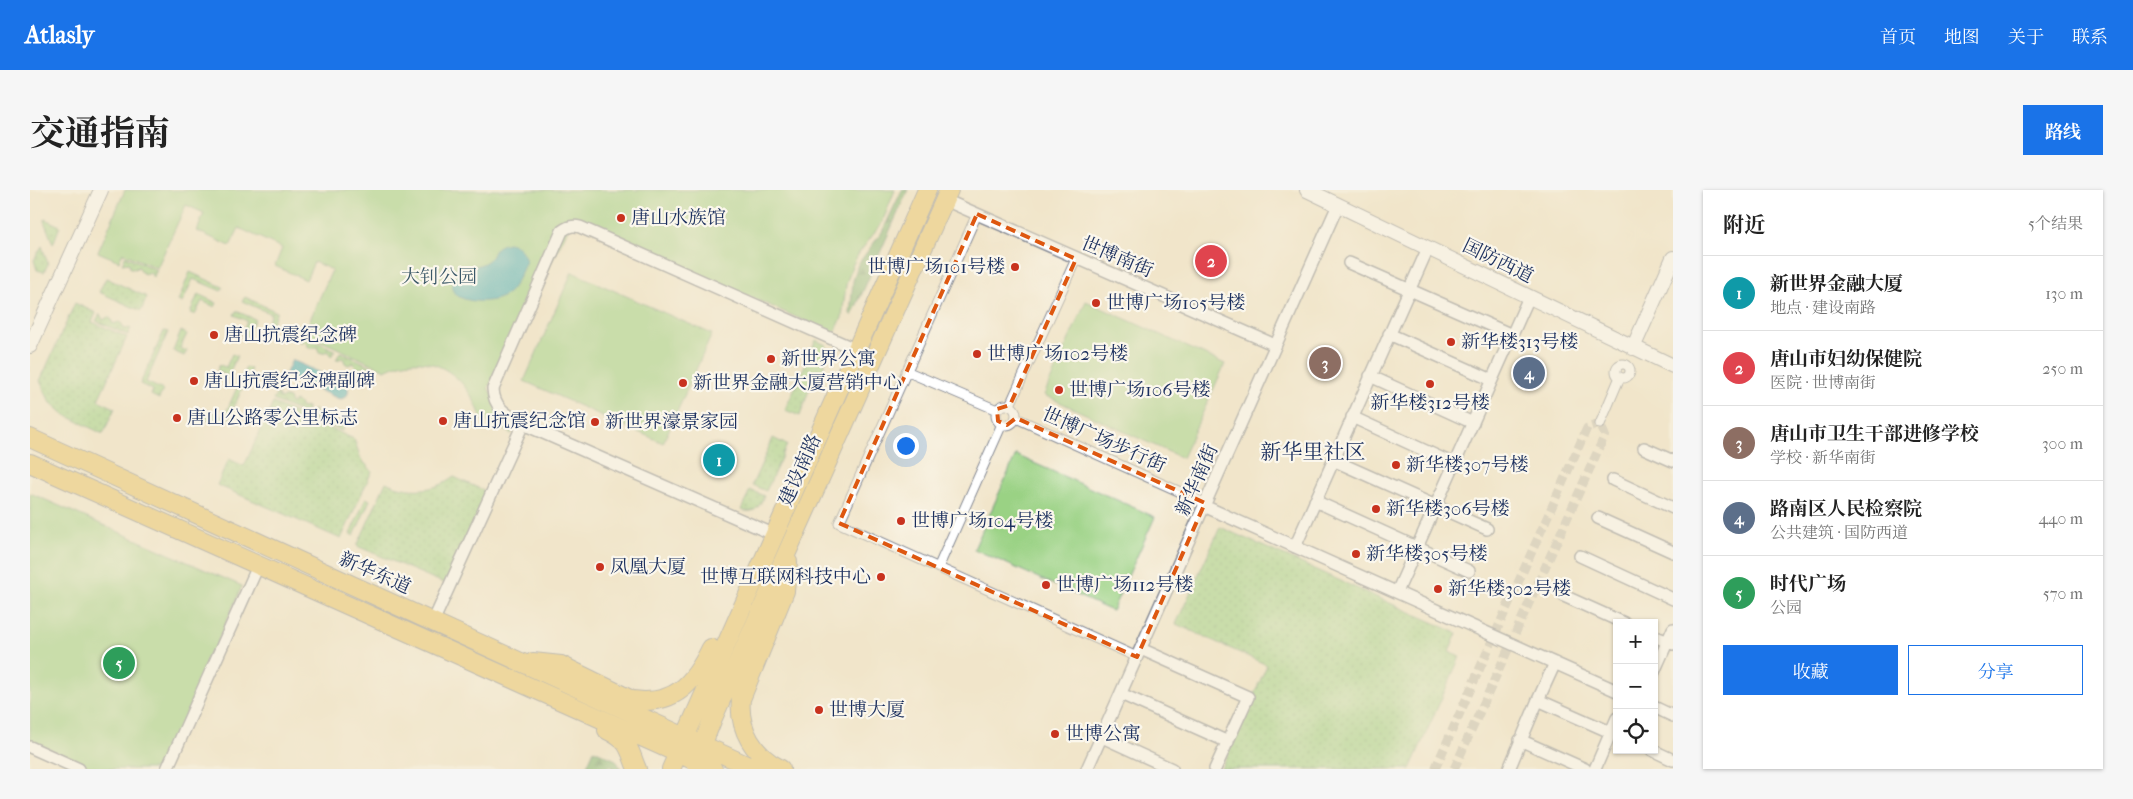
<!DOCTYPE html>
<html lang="zh">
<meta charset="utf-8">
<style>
:root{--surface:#fff;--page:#f6f6f6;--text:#222;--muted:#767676;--line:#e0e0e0;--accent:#1a73e8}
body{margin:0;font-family:"IM FELL French Canon","Noto Serif SC",serif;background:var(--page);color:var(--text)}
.controls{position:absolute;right:15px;bottom:15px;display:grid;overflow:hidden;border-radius:0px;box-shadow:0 1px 4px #0004}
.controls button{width:45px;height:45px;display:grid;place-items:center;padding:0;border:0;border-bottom:1px solid var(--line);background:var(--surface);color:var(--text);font:25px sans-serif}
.you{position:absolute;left:875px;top:255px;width:18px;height:18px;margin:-12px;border:4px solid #fff;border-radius:50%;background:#1a73e8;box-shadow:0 0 0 8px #1a73e833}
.badge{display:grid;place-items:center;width:32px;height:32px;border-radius:50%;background:var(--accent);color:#fff;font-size:16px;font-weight:700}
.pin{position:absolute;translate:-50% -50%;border:2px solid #fff;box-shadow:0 1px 5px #0006}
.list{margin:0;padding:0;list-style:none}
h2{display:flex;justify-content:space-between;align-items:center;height:65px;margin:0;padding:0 20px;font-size:21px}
h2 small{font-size:16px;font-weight:400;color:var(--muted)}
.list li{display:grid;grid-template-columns:32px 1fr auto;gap:15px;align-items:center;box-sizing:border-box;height:75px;padding:0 20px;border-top:1px solid var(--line)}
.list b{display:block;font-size:19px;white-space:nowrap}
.list p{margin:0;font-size:16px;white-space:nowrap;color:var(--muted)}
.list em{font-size:16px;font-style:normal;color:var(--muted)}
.actions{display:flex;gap:10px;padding:15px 20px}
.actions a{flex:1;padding:11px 0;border:1px solid var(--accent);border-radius:0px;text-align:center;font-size:18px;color:var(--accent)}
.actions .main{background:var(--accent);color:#fff}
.icon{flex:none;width:28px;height:28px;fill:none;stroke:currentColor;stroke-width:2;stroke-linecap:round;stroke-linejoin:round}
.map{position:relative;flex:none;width:1643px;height:579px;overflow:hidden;border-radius:0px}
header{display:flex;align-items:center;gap:30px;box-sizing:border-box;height:70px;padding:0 25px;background:var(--accent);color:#fff}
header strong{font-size:24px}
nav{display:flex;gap:28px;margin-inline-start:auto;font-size:18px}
.intro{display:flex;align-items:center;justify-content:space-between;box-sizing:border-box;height:120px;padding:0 30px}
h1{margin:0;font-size:35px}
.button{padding:12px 22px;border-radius:0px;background:var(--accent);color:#fff;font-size:18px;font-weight:700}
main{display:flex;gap:30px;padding:0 30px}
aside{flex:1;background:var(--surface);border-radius:0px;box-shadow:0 1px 4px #0004}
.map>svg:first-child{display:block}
</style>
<header>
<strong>Atlasly</strong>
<nav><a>首页</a><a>地图</a><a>关于</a><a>联系</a></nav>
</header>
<div class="intro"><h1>交通指南</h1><a class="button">路线</a></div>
<main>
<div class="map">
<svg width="1643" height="579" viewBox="0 0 1643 579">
<defs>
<pattern id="grass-dots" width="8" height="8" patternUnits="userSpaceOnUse" patternTransform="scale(1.25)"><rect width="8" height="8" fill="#9ad284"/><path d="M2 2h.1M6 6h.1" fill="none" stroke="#7dab6f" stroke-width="1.8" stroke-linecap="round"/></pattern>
<pattern id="forest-firs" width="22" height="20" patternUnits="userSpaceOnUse" patternTransform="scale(1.25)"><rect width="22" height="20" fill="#7bb472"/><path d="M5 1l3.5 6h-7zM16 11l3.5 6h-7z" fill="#649361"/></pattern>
</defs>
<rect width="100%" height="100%" fill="#fbf7ec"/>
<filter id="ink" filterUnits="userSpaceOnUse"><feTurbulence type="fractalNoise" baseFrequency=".02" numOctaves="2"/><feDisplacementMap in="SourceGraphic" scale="10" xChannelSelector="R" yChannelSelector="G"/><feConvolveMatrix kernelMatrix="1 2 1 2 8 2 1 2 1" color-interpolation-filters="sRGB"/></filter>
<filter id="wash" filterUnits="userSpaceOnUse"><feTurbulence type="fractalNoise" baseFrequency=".0096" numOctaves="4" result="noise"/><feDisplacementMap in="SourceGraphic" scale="20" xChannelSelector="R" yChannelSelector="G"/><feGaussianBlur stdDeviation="1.12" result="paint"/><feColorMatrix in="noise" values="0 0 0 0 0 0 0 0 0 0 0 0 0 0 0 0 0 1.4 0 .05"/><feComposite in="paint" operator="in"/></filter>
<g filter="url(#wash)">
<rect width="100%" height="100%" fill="#f1e5ca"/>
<!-- grass -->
<path fill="url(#grass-dots)" stroke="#5a8071" d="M 15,29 L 30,36 L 23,54 L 14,31 Z
M 12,56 L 18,74 L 14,82 L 7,80 L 4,70 Z
M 95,66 L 127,80 L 123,88 L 120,82 L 114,84 L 111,82 L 109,77 L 104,79 L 100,78 L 99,73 L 92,74 Z
M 160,82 L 193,97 L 191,101 L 163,89 L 152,113 L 148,111 Z
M 76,88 L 117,107 L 111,121 L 69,102 Z
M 168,104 L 187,113 L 185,117 L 172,111 L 165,125 L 160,123 Z
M 215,107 L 247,122 L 234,150 L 231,148 L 241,124 L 212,111 Z
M 45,113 L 66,123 L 62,132 L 97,147 L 68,210 L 85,218 L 73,244 L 35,225 L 20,212 L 10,191 Z
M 206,121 L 225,129 L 216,148 L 211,146 L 217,131 L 204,125 Z
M 70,124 L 73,130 L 78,127 L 81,129 L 83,134 L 89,132 L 92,134 L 94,139 L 101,138 L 98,145 L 66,131 Z
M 134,141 L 138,142 L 116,192 L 133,200 L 129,209 L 121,205 L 123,200 L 110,194 Z
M 151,141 L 157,144 L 150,158 L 157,161 L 154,166 L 143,161 Z
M 273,146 L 305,160 L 301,167 L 298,161 L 292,163 L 289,162 L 287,157 L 282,158 L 278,157 L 277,152 L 270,153 Z
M 786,150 L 796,155 L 797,160 L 793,182 L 780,197 L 770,226 L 755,220 Z
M 310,162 L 341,176 L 338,183 L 334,177 L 329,179 L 326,178 L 324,173 L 318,175 L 315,173 L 313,168 L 306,170 Z
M 202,164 L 207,166 L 198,186 L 187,181 L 189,175 L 196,177 Z
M 216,177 L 221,179 L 197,233 L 185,228 L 182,233 L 173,229 L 177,220 L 194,227 Z
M 247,203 L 250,209 L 255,207 L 259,208 L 261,213 L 266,211 L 269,213 L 271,218 L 278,217 L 275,224 L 243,210 Z
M 243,213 L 324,249 L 331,269 L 342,281 L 311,349 L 187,295 L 199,269 L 214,276 Z
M 284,219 L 287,225 L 292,223 L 295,224 L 298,230 L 303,228 L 306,229 L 308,235 L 315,233 L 312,241 L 280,227 Z
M 743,248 L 757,255 L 736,301 L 722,295 Z
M 424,287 L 457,302 L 416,394 L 327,356 L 356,292 C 378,303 404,302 424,287 Z
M 720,300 L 734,306 C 728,319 725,324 711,320 Z
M 336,308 L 340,310 L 324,346 L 320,344 Z
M 1190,337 L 1427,443 L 1419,462 L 1430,467 L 1380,579 L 1191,579 L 1237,475 L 1146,434 Z"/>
<!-- forest -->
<path fill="url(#forest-firs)" stroke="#4b7268" d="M 872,0 L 878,0 L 822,126 L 820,124 L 823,91 L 828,74 L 852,42 Z
M 564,560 L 586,570 L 591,579 L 582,579 L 581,576 L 572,579 L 556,578 Z"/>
<!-- green -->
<path fill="#9ad284" stroke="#5a8071" d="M 95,0 L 865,0 L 852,33 L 829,63 L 822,76 L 816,95 L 812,128 L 804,144 L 549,31 L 542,31 L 458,198 L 483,237 L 482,244 L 452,230 C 438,185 400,157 355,180 L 274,143 L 302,80 L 284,72 L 276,90 L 245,76 L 252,58 L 209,38 L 200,56 L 167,41 L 174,23 L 156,15 L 127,78 L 93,63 L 89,71 L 68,62 Z
M 542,82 L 682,144 L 633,253 L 494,191 Z
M 1056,111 L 1195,174 L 1152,268 L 1014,205 Z
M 986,265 L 1125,327 L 1082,421 L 944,359 Z
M 0,303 L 212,396 L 132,579 L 63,579 L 0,550 Z"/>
<!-- water -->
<path fill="#3cacb9" stroke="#2c6e8c" d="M 478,53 C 489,55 493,61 496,71 C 491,82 486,96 477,104 C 461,118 403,112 428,84 C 435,77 448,77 456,72 C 467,65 459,57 478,53 Z
M 262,170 L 316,194 C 321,201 318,209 309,209 L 255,185 Z"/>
</g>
<g filter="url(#ink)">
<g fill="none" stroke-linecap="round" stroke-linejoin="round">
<!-- pedestrian-tunnel -->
<path stroke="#c6c1b4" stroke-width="9" stroke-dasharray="9 4.5" stroke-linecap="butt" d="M 1405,579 L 1557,238 L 1570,234 L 1575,245 L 1424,579"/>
<!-- pedestrian casing -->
<g stroke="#868a94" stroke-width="11">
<path id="pedestrian" d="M 947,24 L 809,333 L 1107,467
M1586 181a7 7 0 1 1 14 0a7 7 0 1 1-14 0Z
M 876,181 L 967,220
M966 225a10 10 0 1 1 20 0a10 10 0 1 1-20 0Z
M 980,215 L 1046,69
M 986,228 L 1175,313
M 1570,234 L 1590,187
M 908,378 L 972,234"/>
</g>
<!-- minor casing -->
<g stroke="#868a94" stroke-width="14">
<path id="minor" d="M 915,10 L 1245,155
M 1319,73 L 1482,145
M 1359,144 L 1462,190
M 1340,186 L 1443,233
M 1322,227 L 1424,274
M 493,234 L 736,341
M 1614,258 L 1643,271
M 1303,270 L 1457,339
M 1583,290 L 1643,318
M 1285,311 L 1439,381
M 1174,316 L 1587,501
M 1568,328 L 1643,362
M 1265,357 L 1398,58
M 1550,366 L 1643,409
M 1367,402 L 1499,107
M 1534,406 L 1594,433
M 403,432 L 493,234 C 478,225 464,219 463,199 L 532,41 C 538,36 543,35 550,37 L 827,160
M 1624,446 L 1643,454
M 1111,459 L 1218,507 L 1185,579
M 1525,473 L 1508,510 L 1587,545
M 1624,482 L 1643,439
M 1091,504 L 1198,552
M 1624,517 L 1643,526
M 1072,547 L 1142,579
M 1490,550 L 1555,579
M 0,557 L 49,579
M 1622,560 L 1643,570
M 137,579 L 228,376
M 1057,579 L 1308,15
M 1479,579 L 1508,510
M 1565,579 L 1587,528"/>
</g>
<!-- tertiary casing -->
<g stroke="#868a94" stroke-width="16">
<path id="tertiary" d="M 1277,0 L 1643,176
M 0,156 L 71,0
M 1603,158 L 1643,68"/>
</g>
<!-- primary casing -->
<g stroke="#868a94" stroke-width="20">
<path id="primary" d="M 0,248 L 725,579
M 0,273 L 683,579
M 503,472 L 531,475 L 602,510 C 645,516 664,493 681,458
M 577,540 C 601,552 598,558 607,579
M 668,566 L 683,528 L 919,0
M 641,579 L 897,0
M 751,579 C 724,566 708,539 711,509 L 755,401 L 758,372"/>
</g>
<!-- pedestrian -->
<use href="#pedestrian" stroke="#fff" stroke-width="9"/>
<!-- minor -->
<use href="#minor" stroke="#fff" stroke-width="11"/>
<!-- tertiary -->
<use href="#tertiary" stroke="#fff" stroke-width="14"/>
<!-- primary -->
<use href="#primary" stroke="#ebc669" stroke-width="18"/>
</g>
</g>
<!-- marked area -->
<path d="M0 0H1643V579H0ZM 947,24 L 1046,69 L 980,215 L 967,219 L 968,231 L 977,235 L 986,228 L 1175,313 L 1107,467 L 809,333 Z" fill="#f1e5ca" fill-opacity=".55" fill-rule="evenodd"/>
<path fill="none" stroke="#de5710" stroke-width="4" stroke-dasharray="10 6" stroke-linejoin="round" d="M 947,24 L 1046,69 L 980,215 L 967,219 L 968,231 L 977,235 L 986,228 L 1175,313 L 1107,467 L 809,333 Z"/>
<!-- markers -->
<g fill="#c8321e" stroke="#fbf7ec" stroke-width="2">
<circle cx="591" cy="28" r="5"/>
<circle cx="985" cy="77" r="5"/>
<circle cx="1066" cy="113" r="5"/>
<circle cx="184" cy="145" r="5"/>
<circle cx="1421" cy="152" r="5"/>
<circle cx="947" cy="164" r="5"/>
<circle cx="741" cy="169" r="5"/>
<circle cx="164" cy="191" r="5"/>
<circle cx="653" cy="193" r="5"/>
<circle cx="1400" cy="194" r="5"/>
<circle cx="1029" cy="200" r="5"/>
<circle cx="147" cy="228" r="5"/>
<circle cx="413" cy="231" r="5"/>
<circle cx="565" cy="232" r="5"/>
<circle cx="1366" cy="275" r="5"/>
<circle cx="1346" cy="319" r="5"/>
<circle cx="871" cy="331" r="5"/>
<circle cx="1326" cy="364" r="5"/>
<circle cx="570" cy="377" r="5"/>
<circle cx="851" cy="387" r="5"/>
<circle cx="1016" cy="395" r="5"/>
<circle cx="1408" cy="399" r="5"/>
<circle cx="789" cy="520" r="5"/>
<circle cx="1025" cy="544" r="5"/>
</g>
<g text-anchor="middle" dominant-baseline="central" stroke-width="4.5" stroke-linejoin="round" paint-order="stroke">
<!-- poi labels -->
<g font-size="19" fill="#1b2f5e" stroke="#fbf7ec" text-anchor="start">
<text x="601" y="28">唐山水族馆</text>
<text x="975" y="77" text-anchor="end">世博广场101号楼</text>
<text x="1076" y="113">世博广场105号楼</text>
<text x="194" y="145">唐山抗震纪念碑</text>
<text x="1431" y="152">新华楼313号楼</text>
<text x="957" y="164">世博广场102号楼</text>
<text x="751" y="169">新世界公寓</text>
<text x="174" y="191">唐山抗震纪念碑副碑</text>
<text x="663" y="193">新世界金融大厦营销中心</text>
<text x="1039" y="200">世博广场106号楼</text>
<text x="1400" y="213" text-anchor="middle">新华楼312号楼</text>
<text x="157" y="228">唐山公路零公里标志</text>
<text x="423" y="231">唐山抗震纪念馆</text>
<text x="575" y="232">新世界濠景家园</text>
<text x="1376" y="275">新华楼307号楼</text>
<text x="1356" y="319">新华楼306号楼</text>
<text x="881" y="331">世博广场104号楼</text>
<text x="1336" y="364">新华楼305号楼</text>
<text x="580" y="377">凤凰大厦</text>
<text x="841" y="387" text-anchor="end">世博互联网科技中心</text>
<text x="1026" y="395">世博广场112号楼</text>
<text x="1418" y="399">新华楼302号楼</text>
<text x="799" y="520">世博大厦</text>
<text x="1035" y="544">世博公寓</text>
</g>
<!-- street labels -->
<g font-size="19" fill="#1b2f5e" stroke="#fbf7ec">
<text transform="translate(1087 67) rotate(23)">世博南街</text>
<text transform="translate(1468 71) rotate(26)">国防西道</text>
<text transform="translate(1074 250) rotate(24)">世博广场步行街</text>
<text transform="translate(770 280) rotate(-66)">建设南路</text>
<text transform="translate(1167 290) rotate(-66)">新华南街</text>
<text transform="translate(345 383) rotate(24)">新华东道</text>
</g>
<!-- park labels -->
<g font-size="19" fill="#3b5868" stroke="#fbf7ec">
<text x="409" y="87">大钊公园</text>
</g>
<!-- quarter labels -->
<g font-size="21" fill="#1b2f5e" stroke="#fbf7ec">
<text x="1283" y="262">新华里社区</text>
</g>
</g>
</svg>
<div class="controls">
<button>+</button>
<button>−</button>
<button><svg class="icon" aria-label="locate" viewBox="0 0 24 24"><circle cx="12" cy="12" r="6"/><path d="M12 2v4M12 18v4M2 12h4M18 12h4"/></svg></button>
</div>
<div class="you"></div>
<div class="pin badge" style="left:689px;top:270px;background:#0f9aa8">1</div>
<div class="pin badge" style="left:1181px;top:71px;background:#e0444e">2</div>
<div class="pin badge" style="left:1295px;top:173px;background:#8d6e63">3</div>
<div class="pin badge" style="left:1499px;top:183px;background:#5c6f8a">4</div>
<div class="pin badge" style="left:89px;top:473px;background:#2e9e5b">5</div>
</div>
<aside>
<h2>附近<small>5个结果</small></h2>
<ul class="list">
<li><span class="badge" style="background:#0f9aa8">1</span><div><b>新世界金融大厦</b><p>地点 · 建设南路</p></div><em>130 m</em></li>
<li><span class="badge" style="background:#e0444e">2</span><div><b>唐山市妇幼保健院</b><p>医院 · 世博南街</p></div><em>250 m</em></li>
<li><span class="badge" style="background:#8d6e63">3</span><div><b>唐山市卫生干部进修学校</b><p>学校 · 新华南街</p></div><em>300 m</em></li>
<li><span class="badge" style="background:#5c6f8a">4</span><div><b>路南区人民检察院</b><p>公共建筑 · 国防西道</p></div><em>440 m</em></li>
<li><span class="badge" style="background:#2e9e5b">5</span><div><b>时代广场</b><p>公园</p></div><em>570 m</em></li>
</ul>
<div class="actions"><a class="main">收藏</a><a>分享</a></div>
</aside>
</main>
